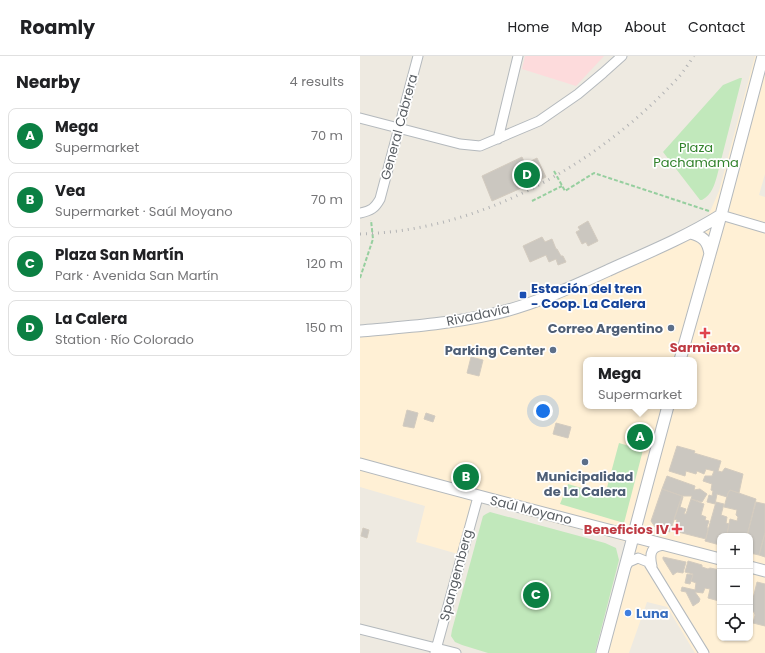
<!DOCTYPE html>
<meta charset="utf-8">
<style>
:root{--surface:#fff;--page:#f6f6f6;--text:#202124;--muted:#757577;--line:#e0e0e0;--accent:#0b8043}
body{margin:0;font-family:Poppins,sans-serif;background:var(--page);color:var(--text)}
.controls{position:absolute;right:12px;bottom:12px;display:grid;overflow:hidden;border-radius:8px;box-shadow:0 1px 3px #0004}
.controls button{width:36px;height:36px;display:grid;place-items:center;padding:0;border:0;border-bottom:1px solid var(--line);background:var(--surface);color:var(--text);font:20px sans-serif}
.you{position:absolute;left:183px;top:355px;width:14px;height:14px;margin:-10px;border:3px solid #fff;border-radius:50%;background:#1a73e8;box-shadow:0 0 0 6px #1a73e833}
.badge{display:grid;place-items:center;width:26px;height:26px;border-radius:50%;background:var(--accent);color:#fff;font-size:13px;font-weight:700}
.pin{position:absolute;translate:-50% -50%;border:2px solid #fff;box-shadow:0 1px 4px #0006}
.popup{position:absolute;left:223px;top:301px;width:114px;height:52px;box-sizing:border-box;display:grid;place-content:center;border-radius:8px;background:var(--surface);filter:drop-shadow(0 1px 3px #0005);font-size:13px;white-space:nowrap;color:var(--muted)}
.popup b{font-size:15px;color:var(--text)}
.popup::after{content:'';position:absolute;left:50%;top:100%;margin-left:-8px;border:8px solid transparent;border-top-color:var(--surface)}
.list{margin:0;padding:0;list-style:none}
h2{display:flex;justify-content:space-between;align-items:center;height:52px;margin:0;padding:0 16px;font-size:17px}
h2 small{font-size:13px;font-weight:400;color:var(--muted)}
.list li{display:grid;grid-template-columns:26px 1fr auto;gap:12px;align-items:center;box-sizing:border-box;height:56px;margin:0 8px 8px;padding:0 8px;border:1px solid var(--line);border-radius:8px}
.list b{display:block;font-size:15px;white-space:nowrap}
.list p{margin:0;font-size:13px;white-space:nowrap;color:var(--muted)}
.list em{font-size:13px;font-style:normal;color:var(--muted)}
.icon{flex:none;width:22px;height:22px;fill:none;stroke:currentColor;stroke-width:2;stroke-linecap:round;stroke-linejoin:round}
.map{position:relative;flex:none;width:405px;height:597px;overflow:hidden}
header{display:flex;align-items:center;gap:24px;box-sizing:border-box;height:56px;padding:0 20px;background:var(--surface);border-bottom:1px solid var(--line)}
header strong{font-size:19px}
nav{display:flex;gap:22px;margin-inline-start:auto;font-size:14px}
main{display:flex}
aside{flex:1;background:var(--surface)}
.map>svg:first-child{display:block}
</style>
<header>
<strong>Roamly</strong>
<nav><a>Home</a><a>Map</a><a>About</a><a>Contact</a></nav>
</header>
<main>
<aside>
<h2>Nearby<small>4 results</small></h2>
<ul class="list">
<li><span class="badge">A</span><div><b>Mega</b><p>Supermarket</p></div><em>70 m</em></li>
<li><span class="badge">B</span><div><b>Vea</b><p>Supermarket · Saúl Moyano</p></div><em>70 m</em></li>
<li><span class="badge">C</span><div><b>Plaza San Martín</b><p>Park · Avenida San Martín</p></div><em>120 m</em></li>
<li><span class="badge">D</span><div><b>La Calera</b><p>Station · Río Colorado</p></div><em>150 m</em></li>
</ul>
</aside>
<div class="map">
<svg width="405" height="597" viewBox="0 0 405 597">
<rect width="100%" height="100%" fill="#eeeae1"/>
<!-- commercial -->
<path fill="#fff0d5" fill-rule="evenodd" d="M 395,0 L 405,0 L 405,118 L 399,139 L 405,141 L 405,597 L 335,597 L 307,551 L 287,546 L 269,597 L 239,597 L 266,486 L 113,445 L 98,498 L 56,486 L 65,450 L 0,431 L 0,270 L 83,262 L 158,247 L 195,235 L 341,167 L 349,158 L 359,135 ZM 226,304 L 334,304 L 334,350 L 226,350 ZM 360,480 L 390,480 L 390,582 L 360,582 Z"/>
<!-- medical -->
<path fill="#fddbdc" d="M 165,0 L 244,0 L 216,30 L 162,13 Z"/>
<!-- green -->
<path fill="#c1e8bb" d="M 380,22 L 382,22 L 357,120 C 354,130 352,138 342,144 L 340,144 L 303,96 L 363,29 Z
M 259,387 L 283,394 L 264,467 L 200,448 L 208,428 L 245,439 Z
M 130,456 L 245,487 L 256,492 L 259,504 L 235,597 L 128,597 L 102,589 L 95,586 L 91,580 L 92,574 L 123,460 L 126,458 Z"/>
<!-- building -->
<path fill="#cbc7c0" stroke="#d3cbbf" d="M 162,101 L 165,108 L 177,102 L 186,121 L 132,145 L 122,120 Z
M 228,165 L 238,185 L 228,190 L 226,186 L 222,188 L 216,176 L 220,174 L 218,171 Z
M 182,181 L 185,186 L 192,183 L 196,193 L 197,193 L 201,200 L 203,200 L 206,206 L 198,209 L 196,203 L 189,206 L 186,199 L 170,206 L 163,190 Z
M 111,301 L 123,304 L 119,320 L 107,317 Z
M 47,354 L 58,357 L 54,372 L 43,370 Z
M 66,357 L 75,360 L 73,366 L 64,363 Z
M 196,367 L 211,371 L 208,382 L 193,378 Z
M 317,390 L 335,395 L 334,397 L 361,405 L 358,415 L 362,416 L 365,412 L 383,418 L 379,437 L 370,434 L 368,437 L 367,441 L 357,438 L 355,448 L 347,446 L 349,439 L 352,440 L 353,435 L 351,434 L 352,428 L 343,425 L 345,420 L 352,420 L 354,415 L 346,413 L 344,418 L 337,415 L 336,418 L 326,415 L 325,420 L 309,415 Z
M 307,420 L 335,430 L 334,434 L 340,433 L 347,438 L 342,446 L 331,443 L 332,440 L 322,440 L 302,433 Z
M 302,433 L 322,440 L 310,476 L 295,471 L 291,465 Z
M 370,434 L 396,443 L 387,480 L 365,480 L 367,478 L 370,463 L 377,465 L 378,461 L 376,459 L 377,454 L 364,451 L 368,437 Z
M 322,440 L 323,441 L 320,451 L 326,453 L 324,458 L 326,458 L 331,443 L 344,448 L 341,459 L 346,461 L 345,464 L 349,465 L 347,471 L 348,473 L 346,483 L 314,475 L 317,464 L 314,463 Z
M 356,446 L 364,448 L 361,459 L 367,461 L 366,467 L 369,468 L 367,478 L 365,480 L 360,480 L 360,489 L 345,485 Z
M 396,446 L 405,448 L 405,477 L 399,499 L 390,497 L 390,480 L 387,480 Z
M 3,472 L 9,474 L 7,482 L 1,480 Z
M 405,477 L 405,501 L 399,499 Z
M 303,501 L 326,506 L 323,517 L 317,516 L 313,519 L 303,503 Z
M 328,505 L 342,509 L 342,511 L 348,513 L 350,512 L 360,514 L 360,539 L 359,545 L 348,542 L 350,533 L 345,532 L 343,537 L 335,536 L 340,543 L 339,546 L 333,550 L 326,536 L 321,535 L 322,531 L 335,534 L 336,527 L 331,525 L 333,518 L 325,516 Z
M 327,518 L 333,519 L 330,528 L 325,527 Z
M 397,526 L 405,528 L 405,570 L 393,567 L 395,559 L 394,556 L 390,555 Z"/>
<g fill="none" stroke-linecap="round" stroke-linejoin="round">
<!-- minor casing -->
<g stroke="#b4b9bd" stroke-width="11">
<path id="minor" d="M 0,62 L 100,88 L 120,90 L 179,65 L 218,38 L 243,17 L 262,0
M 138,83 L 158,0
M 0,157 C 11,155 15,152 20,143 L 58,0
M 361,159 L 405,172
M 292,510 C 289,497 291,490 305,489
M 265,511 L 269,506 L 278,502 L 288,506 L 344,597
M 0,573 L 96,597
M 75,597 L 118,441"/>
</g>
<!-- tertiary casing -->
<g stroke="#b4b9bd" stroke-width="13">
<path id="tertiary" d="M 330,177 C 343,180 348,185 350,198
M 0,275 C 44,271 89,268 133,258 C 173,249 212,231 249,214 C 287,197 326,181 361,159
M 320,304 L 361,159 L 403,0
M 0,408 C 120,441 240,472 360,503
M 390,511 L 405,515
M 242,597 L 308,350"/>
</g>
<!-- path -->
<path stroke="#96cf9f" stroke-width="2" stroke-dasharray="4 2" stroke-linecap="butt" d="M 194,115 L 205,135 L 234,117 L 349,155
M 172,145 L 202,130
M 0,222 L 13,183 L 11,164"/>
<!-- minor -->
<use href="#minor" stroke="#fff" stroke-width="9"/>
<!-- tertiary -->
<use href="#tertiary" stroke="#fff" stroke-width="11"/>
<!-- rail -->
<path stroke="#b3b4b5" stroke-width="3" stroke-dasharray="1 5" stroke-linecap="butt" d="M 0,178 C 119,175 236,110 316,24 C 323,17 328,8 334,0"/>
</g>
<!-- markers -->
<rect fill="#1a4fb4" stroke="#fff" stroke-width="1.5" x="159" y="235" width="8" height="8" rx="2"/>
<g fill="#5c6f8a" stroke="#fff" stroke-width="1.5">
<circle cx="311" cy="272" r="4"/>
<circle cx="193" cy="294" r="4"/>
<circle cx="225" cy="406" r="4"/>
</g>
<g fill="#e0444e" stroke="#fff" stroke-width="1.5">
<path d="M343 271h4v4h4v4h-4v4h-4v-4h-4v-4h4z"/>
<path d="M315 467h4v4h4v4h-4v4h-4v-4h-4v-4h4z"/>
</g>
<circle fill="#3f7fe0" stroke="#fff" stroke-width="1.5" cx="268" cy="557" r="4"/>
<g text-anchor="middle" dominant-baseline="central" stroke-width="3.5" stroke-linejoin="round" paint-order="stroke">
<!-- street labels -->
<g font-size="13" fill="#5a5f64" stroke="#fff">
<text transform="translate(39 71) rotate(-75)">General Cabrera</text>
<text transform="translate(118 259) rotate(-12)">Rivadavia</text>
<text transform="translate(171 454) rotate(14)">Saúl Moyano</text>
<text transform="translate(96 519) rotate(-75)">Spangemberg</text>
</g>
<!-- park labels -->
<g font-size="13" fill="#32822c" stroke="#fff">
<text x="336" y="91">Plaza<tspan x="336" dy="15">Pachamama</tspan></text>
</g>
<!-- transit labels -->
<g font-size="13" font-weight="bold" fill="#164399" stroke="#fff" text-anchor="start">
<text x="171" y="232">Estación del tren<tspan x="171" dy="15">- Coop. La Calera</tspan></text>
</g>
<!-- service labels -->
<g font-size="13" font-weight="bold" fill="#4e5e75" stroke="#fff" text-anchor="end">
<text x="303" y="272">Correo Argentino</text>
<text x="185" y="294">Parking Center</text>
<text x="225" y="420" text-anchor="middle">Municipalidad<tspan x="225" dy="15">de La Calera</tspan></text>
</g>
<!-- health labels -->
<g font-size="13" font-weight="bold" fill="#be3a42" stroke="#fff">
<text x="345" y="291">Sarmiento</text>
<text x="309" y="473" text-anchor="end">Beneficios IV</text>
</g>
<!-- shop labels -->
<g font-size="13" font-weight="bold" fill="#366cbe" stroke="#fff" text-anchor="start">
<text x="276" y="557">Luna</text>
</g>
</g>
</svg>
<div class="controls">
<button>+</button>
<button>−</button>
<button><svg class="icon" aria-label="locate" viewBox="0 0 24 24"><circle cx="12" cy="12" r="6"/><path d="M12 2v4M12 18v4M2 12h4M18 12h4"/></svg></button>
</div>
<div class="you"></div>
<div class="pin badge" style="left:280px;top:381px">A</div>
<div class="popup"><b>Mega</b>Supermarket</div>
<div class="pin badge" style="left:106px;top:421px">B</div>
<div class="pin badge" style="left:176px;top:539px">C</div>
<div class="pin badge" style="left:167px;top:119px">D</div>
</div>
</main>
